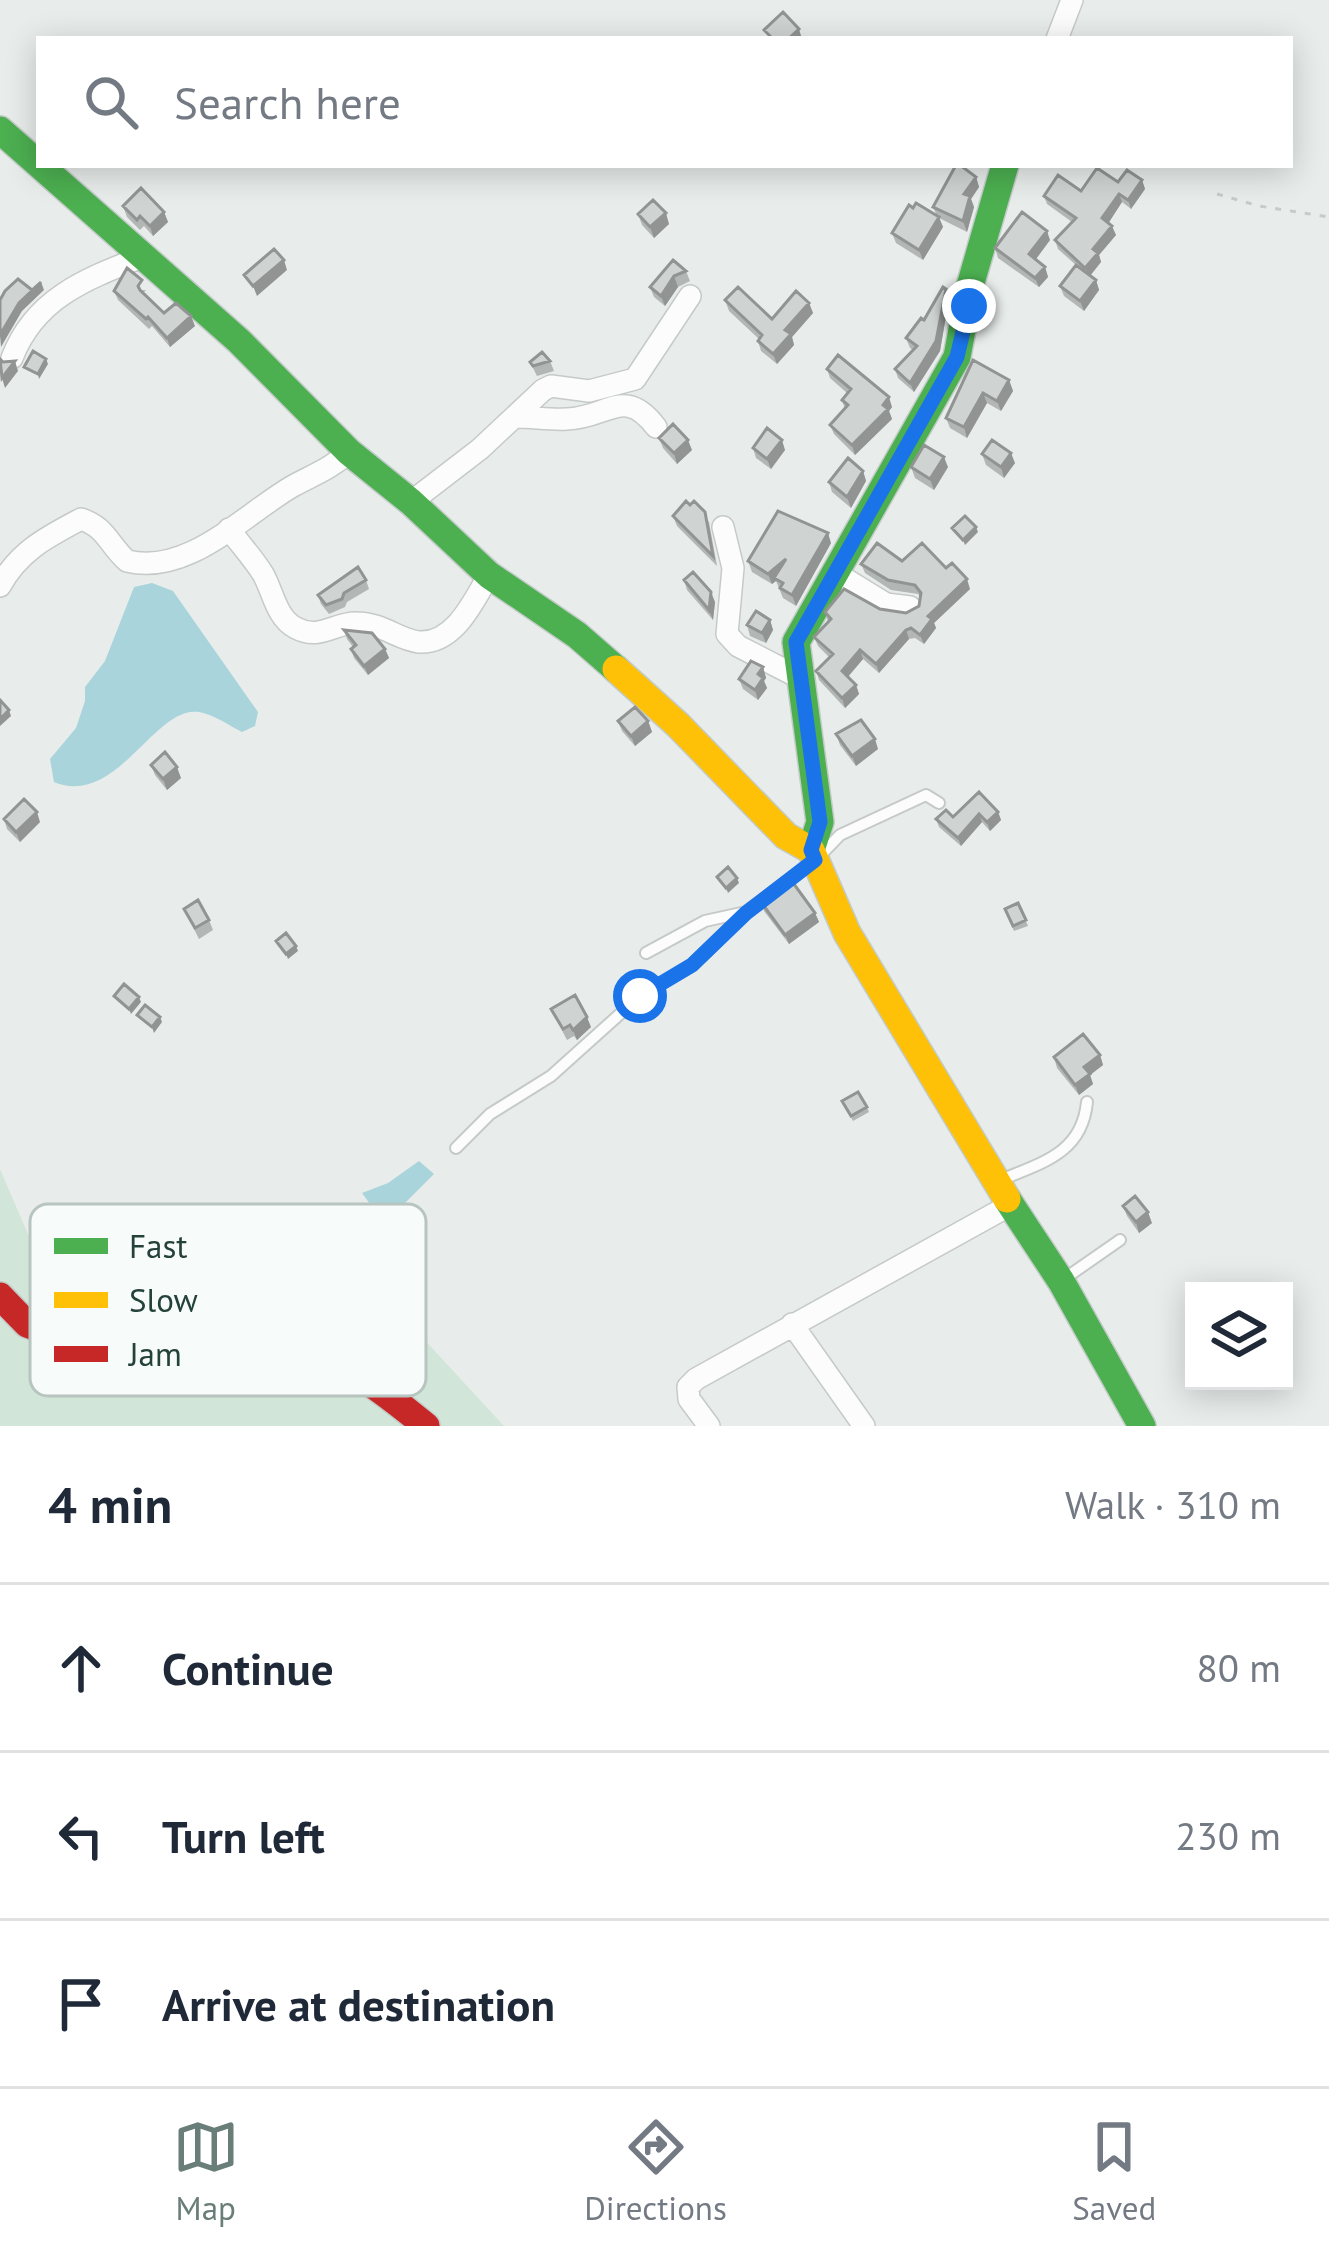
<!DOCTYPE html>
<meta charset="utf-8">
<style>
:root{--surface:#fff;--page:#f6f6f7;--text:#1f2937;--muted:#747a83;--line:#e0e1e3;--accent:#697e78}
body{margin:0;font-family:"PT Sans",sans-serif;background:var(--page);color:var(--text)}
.controls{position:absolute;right:36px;bottom:36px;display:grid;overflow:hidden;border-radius:0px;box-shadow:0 6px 30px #0003}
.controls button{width:108px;height:108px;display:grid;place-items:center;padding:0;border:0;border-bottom:3px solid var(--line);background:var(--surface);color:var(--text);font:60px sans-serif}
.stop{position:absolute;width:36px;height:36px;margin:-27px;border:9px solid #1a73e8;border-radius:50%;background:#fff}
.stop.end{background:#1a73e8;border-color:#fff;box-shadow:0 3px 12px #0008}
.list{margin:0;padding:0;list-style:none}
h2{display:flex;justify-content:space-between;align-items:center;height:156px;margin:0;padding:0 48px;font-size:51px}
h2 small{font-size:39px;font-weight:400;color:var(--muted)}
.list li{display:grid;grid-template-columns:78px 1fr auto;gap:36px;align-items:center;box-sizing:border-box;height:168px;padding:0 48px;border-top:3px solid var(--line)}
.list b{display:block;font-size:45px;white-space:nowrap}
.list em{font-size:39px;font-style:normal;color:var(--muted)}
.icon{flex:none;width:66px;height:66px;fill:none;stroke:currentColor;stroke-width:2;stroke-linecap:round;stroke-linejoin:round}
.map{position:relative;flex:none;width:1329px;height:1426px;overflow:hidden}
.search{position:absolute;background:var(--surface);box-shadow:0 6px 30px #0003;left:36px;right:36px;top:36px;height:132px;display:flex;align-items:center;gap:30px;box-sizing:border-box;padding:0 42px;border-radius:0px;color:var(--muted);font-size:45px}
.sheet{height:660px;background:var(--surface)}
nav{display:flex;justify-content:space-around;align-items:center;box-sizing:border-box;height:168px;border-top:3px solid var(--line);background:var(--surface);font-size:33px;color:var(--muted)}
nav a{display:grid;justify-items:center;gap:6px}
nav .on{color:var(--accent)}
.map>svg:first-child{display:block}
</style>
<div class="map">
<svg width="1329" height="1426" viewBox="0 0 1329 1426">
<rect width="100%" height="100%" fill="#e8edeb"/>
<!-- green -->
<path fill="#d1e6d8" d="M 0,1169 L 58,1304 L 111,1289 L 144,1232 L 179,1305 L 286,1214 L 314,1220 L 504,1426 L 0,1426 Z"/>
<!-- water -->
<path fill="#a9d4db" d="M 152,583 L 173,591 L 258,712 L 255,726 L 242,732 C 230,726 213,714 199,712 C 154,705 117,808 54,782 L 50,759 L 76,728 L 85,701 L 85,687 L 105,661 L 134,587 Z
M 419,1161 L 434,1174 L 390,1218 L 380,1218 L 362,1193 L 388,1183 Z"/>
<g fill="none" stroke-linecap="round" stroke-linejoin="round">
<!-- lane casing -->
<g stroke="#c5cac8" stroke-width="14">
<path id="lane" d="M 646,953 L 705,921 L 746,912 L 815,861 L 840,835 L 926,795 L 939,803
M 456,1148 L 490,1114 L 551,1076 L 640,996 L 693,965 L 746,912
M 998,1181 C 1041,1163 1082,1154 1087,1102
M 1064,1279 L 1120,1240"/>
</g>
<!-- street casing -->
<g stroke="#c5cac8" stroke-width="24">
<path id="street" d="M 1057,39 L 1072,0
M 12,358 C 35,298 86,279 142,257
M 516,417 C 533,417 550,420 567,419 C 608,418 624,385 656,427
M 411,502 L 480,449 L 543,390 L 551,386 L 589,391 L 635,379 L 690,296
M 723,527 L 733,568 L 727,634 L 738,646 L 800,678
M 229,529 C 240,544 253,558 263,574 C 273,591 276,618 296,628 C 320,641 335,622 357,623 C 382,623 399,640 419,642 C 455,644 474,600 489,575
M 834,572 L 886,604 L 910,607
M 0,586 C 19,551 47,537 81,519 C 106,527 109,545 127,561 C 189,576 244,514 293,486 C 313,475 332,468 349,452
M 792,1324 L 864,1426
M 709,1426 L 689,1399 L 688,1387 L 696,1379 L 1012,1204"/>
</g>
<!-- fast casing -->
<g stroke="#c3cbc8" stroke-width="30">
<path id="fast" d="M 0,130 L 239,341 L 349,452 L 411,502 L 489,575 L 577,635 L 616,669
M 811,850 L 820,822 L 796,642 L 957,357 L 970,286 L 1005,165
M 1007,1199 L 1061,1281 L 1142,1426"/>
</g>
<!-- slow casing -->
<g stroke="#c3cbc8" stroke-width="30">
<path id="slow" d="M 616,669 L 678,725 L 786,836 L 811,850 L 847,933 L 1007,1199"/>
</g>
<!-- jam casing -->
<g stroke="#c3cbc8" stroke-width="30">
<path id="jam" d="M 0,1296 L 27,1324 L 46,1331 L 281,1340 C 338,1356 381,1389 426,1426"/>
</g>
<!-- path -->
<path stroke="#c3ccca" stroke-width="3" stroke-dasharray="6 9" stroke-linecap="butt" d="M 1217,194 L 1259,206 L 1329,217"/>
<!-- lane -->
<use href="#lane" stroke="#fcfcfc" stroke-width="10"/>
<!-- street -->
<use href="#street" stroke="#fcfcfc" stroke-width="21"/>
<!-- fast -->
<use href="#fast" stroke="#4caf50" stroke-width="27"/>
<!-- slow -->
<use href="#slow" stroke="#ffc107" stroke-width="27"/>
<!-- jam -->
<use href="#jam" stroke="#c62828" stroke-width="27"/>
</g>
<!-- wall -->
<path fill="#b2b6b5" d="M 976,177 L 979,187 L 971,199 L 974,207 L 967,232 L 939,218 L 943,227 L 923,260 L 896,243 L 892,233 L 937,216 L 933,207 Z
M 1142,180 L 1145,189 L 1131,209 L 1122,202 L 1108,223 L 1116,235 L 1099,255 L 1101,262 L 1090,276 L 1096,280 L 1099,290 L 1084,311 L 1064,296 L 1060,286 L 1076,265 L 1058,249 L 1055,240 L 1072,222 L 1047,204 L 1044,196 L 1081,191 L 1118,182 Z
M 123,206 L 164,212 L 168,222 L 153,236 L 144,226 L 140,230 L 127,217 Z
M 638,214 L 669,224 L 654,238 L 642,225 Z
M 1050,240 L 1036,259 L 1045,267 L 1048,277 L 1039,287 L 998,258 L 995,248 Z
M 686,271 L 690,281 L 678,287 L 665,306 L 654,297 L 650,287 Z
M 946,289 L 949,298 L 940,351 L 914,392 L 898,378 L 895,369 L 913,350 L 910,348 L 906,338 L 924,320 Z
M 146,290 L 143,293 L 164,313 L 195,326 L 170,347 L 152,326 L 149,329 L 118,300 L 114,291 Z
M 725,300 L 772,319 L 809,303 L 813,313 L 792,337 L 794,345 L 777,364 L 761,351 L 758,341 L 759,339 L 729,311 Z
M 973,360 L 1009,380 L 1013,391 L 1001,411 L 987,403 L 967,438 L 950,428 L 946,418 Z
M 550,361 L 554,371 L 537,376 L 530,362 Z
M 827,369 L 892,407 L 889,411 L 892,419 L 855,455 L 834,434 L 830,425 L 845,409 L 842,400 L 847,393 L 830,378 Z
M 659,438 L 692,450 L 677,464 L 663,448 Z
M 753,448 L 785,450 L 771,469 L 756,458 Z
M 982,454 L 1015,463 L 1004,478 L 986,465 Z
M 911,467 L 948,467 L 934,490 L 915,478 Z
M 863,471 L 866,481 L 851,508 L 832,492 L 829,482 Z
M 690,505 L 709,522 L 717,566 L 677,526 L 673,516 Z
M 831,543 L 796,606 L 783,598 L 776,581 L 772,584 L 752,572 L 748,561 Z
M 902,561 L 946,568 L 970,589 L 934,623 L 936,628 L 924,644 L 915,638 L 909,639 L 879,673 L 863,659 L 848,677 L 856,685 L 859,694 L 845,708 L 819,680 L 816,671 L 829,657 L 818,646 L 814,637 L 828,622 L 825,612 L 880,609 L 906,613 L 919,606 L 920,597 L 918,594 L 891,590 L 865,573 L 861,564 Z
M 366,580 L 369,589 L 347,602 L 345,607 L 329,614 L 321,604 L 318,595 Z
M 684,580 L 715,602 L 713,620 L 687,590 Z
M 770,620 L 773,630 L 766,643 L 750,636 L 747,625 Z
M 344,630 L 385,649 L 389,658 L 368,675 L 354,658 L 351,649 L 353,647 L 347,639 Z
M 763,667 L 766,678 L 764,681 L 767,688 L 758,700 L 743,689 L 739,679 Z
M 618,721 L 648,721 L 652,732 L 635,746 L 622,731 Z
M 836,734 L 878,749 L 856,766 L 840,745 Z
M 151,765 L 181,778 L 167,790 L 155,775 Z
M 998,812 L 1001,820 L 990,831 L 982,822 L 961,846 L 939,827 L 936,819 Z
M 4,819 L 40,822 L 20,842 L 7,829 Z
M 761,902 L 815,913 L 819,922 L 789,944 L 764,911 Z
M 1018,903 L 1028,926 L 1014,931 L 1005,909 Z
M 184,909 L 209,920 L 213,930 L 199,939 Z
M 551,1009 L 591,1027 L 577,1040 L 574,1036 L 567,1040 Z
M 1100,1055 L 1103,1065 L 1090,1075 L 1093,1084 L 1079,1095 L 1057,1068 L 1054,1057 Z
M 842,1101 L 867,1107 L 869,1112 L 853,1121 Z
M 1123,1206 L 1152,1223 L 1139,1233 L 1127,1216 Z"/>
<!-- shaded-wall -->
<path fill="#919493" d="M 799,29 L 802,39 L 788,39 Z
M 976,177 L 979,187 L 971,199 L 974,207 L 967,232 L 963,221 L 964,194 Z
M 1142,180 L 1145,189 L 1131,209 L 1128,200 Z
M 1119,194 L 1122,202 L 1106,227 L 1102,218 Z
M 164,212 L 168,222 L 153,236 L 150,226 Z
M 666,213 L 669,224 L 654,238 L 650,227 Z
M 939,217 L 943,227 L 923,260 L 919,250 Z
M 1112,226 L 1116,235 L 1099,255 L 1101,262 L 1089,277 L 1085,268 L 1093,249 Z
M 1047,231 L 1050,240 L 1033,263 L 1029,254 Z
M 284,260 L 287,270 L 257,296 L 253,286 Z
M 1045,267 L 1048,277 L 1039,287 L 1035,278 Z
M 674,276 L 678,287 L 665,306 L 661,296 Z
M 1096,280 L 1099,290 L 1084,311 L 1080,301 Z
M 41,282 L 44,290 L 22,311 L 1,347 L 0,335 L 19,303 Z
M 946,289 L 949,298 L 940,351 L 914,392 L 910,383 Z
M 809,303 L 813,313 L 792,337 L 794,345 L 777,364 L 773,354 L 785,330 Z
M 191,316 L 195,326 L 170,347 L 167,338 Z
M 46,359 L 48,364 L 39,379 L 38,374 Z
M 15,361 L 18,371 L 5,388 L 2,378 Z
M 1009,380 L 1013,391 L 1001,411 L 997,401 Z
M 983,393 L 987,403 L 967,438 L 964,427 Z
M 889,397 L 892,407 L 889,411 L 892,419 L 855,455 L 852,445 Z
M 688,440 L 692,450 L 677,464 L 674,453 Z
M 782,440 L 785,450 L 771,469 L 767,459 Z
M 1011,453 L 1015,463 L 1004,478 L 1001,467 Z
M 944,457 L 948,467 L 934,490 L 930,479 Z
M 863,471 L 866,481 L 851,508 L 847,497 Z
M 976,527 L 978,532 L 965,545 L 963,540 Z
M 828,533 L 831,543 L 796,606 L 792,595 Z
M 786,559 L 774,578 L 776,581 L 772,584 L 768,574 Z
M 967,579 L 970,589 L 934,623 L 936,628 L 924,644 L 920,635 L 928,616 Z
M 711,592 L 715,602 L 713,620 L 709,610 Z
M 770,620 L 773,630 L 766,643 L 762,633 Z
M 906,630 L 909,639 L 879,673 L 876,664 Z
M 385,649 L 389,658 L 368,675 L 364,666 Z
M 860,650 L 863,659 L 845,680 L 842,671 Z
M 763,667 L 766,678 L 764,681 L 767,688 L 758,700 L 755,690 L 758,674 Z
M 856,685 L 859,694 L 845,708 L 842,698 Z
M 9,710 L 11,716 L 0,726 L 0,719 Z
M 648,721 L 652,732 L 635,746 L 631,736 Z
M 875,739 L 878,749 L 856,766 L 852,756 Z
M 177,767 L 181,778 L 167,790 L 163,779 Z
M 37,812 L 40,822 L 20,842 L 16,832 Z
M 998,812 L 1001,820 L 990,831 L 987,822 Z
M 979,814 L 982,822 L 961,846 L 958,838 Z
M 737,878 L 739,883 L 728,893 L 726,888 Z
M 815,913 L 819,922 L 789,944 L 785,935 Z
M 296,946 L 298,951 L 288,959 L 286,954 Z
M 139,997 L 141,1002 L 131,1014 L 129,1009 Z
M 160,1017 L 162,1022 L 154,1033 L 152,1027 Z
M 587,1017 L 591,1027 L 577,1040 L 573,1030 Z
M 1100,1055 L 1103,1065 L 1090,1075 L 1093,1084 L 1079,1095 L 1075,1085 L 1084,1067 Z
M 1148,1212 L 1152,1223 L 1139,1233 L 1136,1222 Z"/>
<!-- building -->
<path fill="#cfd4d2" stroke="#919493" stroke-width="3" d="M 783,12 L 799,29 L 788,39 L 773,39 L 764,30 Z
M 956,165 L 960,165 L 976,177 L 964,194 L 970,196 L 963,221 L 933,207 Z
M 1097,168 L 1118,182 L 1127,170 L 1142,180 L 1128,200 L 1119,194 L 1102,218 L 1112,226 L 1093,249 L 1098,253 L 1085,268 L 1055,240 L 1076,218 L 1044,196 L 1058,175 L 1081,191 Z
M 141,188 L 164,212 L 150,226 L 140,216 L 137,220 L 123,206 Z
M 653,200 L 666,213 L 650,227 L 638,214 Z
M 916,203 L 939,217 L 919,250 L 892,233 L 909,205 L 913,208 Z
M 1022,212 L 1047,231 L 1029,254 L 1045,267 L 1035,278 L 995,248 Z
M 274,249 L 284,260 L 253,286 L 244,275 Z
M 673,260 L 686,271 L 674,276 L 661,296 L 650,287 Z
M 1076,265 L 1096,280 L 1080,301 L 1060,286 Z
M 127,268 L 142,280 L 138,286 L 140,290 L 164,313 L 176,303 L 191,316 L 167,338 L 148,317 L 146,319 L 114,291 Z
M 18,279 L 32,290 L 41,282 L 19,303 L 0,335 L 0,300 L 5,291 Z
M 738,287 L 772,319 L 796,291 L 809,303 L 785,330 L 791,334 L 773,354 L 758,341 L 762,335 L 725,300 Z
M 943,287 L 946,289 L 936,341 L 910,383 L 895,369 L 917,346 L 906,338 L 921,318 L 924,320 Z
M 33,351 L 46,359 L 38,374 L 24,367 Z
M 542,352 L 550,361 L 533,366 L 530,362 Z
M 838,355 L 889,397 L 883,405 L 888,409 L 852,445 L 830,425 L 848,405 L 842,400 L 851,389 L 827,369 Z
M 0,359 L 3,362 L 15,361 L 2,378 Z
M 973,360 L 1009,380 L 997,401 L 983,393 L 964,427 L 946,418 Z
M 673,424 L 688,440 L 674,453 L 659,438 Z
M 767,428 L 782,440 L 767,459 L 753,448 Z
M 992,440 L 1011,453 L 1001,467 L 982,454 Z
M 924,445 L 944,457 L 930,479 L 911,467 Z
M 848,458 L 863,471 L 847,497 L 829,482 Z
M 686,501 L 690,505 L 694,501 L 705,512 L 713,556 L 673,516 Z
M 778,511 L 828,533 L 792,595 L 780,588 L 783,583 L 774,578 L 786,559 L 768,574 L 748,561 Z
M 965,516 L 976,527 L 963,540 L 952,528 Z
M 877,543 L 902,561 L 922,543 L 946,568 L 952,563 L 967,579 L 928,616 L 932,619 L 920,635 L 911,628 L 906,630 L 876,664 L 860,650 L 842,671 L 856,685 L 842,698 L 816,671 L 833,654 L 814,637 L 831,619 L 825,612 L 844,589 L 880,609 L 906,613 L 919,606 L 921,593 L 915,585 L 888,580 L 861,564 Z
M 358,567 L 366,580 L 344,593 L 342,599 L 326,605 L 318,595 Z
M 693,572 L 711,592 L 709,610 L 684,580 Z
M 756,611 L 770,620 L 762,633 L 747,625 Z
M 344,630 L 372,633 L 385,649 L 364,666 L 351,649 L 356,645 Z
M 751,661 L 763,667 L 758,674 L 763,678 L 755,690 L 739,679 Z
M 0,700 L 9,710 L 0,719 Z
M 635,707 L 648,721 L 631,736 L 618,721 Z
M 861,720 L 875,739 L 852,756 L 836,734 Z
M 165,752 L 177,767 L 163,779 L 151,765 Z
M 979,792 L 998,812 L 987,822 L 979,814 L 958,838 L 936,819 L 946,810 L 953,817 Z
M 24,799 L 37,812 L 16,832 L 4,819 Z
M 728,867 L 737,878 L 726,888 L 717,877 Z
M 791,880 L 815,913 L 785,935 L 761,902 Z
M 198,900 L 209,920 L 195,928 L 184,909 Z
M 1018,903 L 1026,920 L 1013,926 L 1005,909 Z
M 286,933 L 296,946 L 286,954 L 276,941 Z
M 124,984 L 139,997 L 129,1009 L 114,996 Z
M 575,995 L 587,1017 L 573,1030 L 570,1025 L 563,1029 L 551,1009 Z
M 145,1005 L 160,1017 L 152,1027 L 137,1015 Z
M 1083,1034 L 1100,1055 L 1084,1067 L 1090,1074 L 1075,1085 L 1054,1057 Z
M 858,1092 L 867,1107 L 851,1116 L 842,1101 Z
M 1135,1196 L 1148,1212 L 1136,1222 L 1123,1206 Z"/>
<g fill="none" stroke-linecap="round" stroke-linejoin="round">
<!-- route -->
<path stroke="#1a73e8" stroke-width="15" d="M 640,996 L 692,965 L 746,913 L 815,860 L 811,850 L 820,822 L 796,642 L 957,357 L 969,306"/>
</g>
<!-- legend -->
<rect x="30" y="1204" width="396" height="192" rx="18" fill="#f7fbf9" stroke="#b8c4c0" stroke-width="3"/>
<rect x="54" y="1238" width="54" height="16" fill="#4caf50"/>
<rect x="54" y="1292" width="54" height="16" fill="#ffc107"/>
<rect x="54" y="1346" width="54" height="16" fill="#c62828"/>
<g font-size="33" fill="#24423a">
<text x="129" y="1258">Fast</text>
<text x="129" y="1312">Slow</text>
<text x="129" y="1366">Jam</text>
</g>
</svg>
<div class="controls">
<button><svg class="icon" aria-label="layers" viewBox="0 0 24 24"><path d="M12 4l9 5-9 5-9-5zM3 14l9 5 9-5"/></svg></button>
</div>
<div class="stop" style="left:640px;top:996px"></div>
<div class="stop end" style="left:969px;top:306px"></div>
<div class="search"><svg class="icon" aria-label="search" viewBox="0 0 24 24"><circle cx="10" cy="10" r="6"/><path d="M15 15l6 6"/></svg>Search here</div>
</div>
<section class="sheet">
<h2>4 min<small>Walk · 310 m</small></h2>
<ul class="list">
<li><svg class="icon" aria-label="ahead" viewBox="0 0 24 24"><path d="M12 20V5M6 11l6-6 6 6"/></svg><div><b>Continue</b></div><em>80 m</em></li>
<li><svg class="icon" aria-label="left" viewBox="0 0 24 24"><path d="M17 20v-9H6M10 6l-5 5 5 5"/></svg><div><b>Turn left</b></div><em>230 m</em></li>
<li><svg class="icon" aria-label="arrive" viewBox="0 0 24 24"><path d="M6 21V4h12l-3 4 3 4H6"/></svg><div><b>Arrive at destination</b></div></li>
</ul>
</section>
<nav>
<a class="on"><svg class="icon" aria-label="map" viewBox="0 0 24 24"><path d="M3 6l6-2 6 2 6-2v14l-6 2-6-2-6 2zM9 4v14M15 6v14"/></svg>Map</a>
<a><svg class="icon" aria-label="directions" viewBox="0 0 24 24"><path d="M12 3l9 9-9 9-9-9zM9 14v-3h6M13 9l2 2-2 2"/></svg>Directions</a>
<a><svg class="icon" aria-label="saved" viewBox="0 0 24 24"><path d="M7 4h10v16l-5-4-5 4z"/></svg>Saved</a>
</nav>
